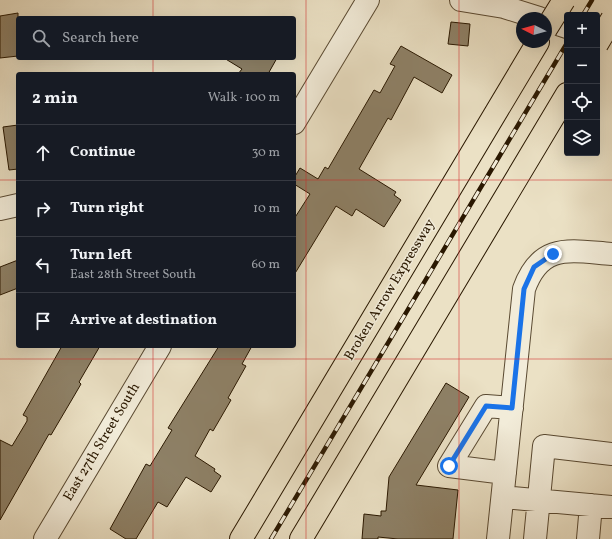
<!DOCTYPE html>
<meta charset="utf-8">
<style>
:root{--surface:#171b24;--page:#20242c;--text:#f1f3f6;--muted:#9ea1a6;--line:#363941}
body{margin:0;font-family:Vollkorn,serif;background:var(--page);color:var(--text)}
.controls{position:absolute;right:12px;top:12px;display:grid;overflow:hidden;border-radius:4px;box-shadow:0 4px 16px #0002}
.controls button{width:36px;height:36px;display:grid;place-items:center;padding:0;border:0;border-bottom:1px solid var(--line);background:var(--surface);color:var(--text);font:20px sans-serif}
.compass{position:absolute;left:516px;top:12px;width:36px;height:36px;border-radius:50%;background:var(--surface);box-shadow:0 4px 16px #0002;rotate:276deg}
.stop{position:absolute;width:12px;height:12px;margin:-9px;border:3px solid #1a73e8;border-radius:50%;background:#fff}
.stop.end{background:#1a73e8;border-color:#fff;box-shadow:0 1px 4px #0008}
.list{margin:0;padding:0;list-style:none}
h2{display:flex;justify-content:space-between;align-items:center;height:52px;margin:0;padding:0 16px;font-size:17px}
h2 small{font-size:13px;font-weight:400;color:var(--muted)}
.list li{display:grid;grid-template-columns:26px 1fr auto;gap:12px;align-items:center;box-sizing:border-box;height:56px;padding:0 16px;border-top:1px solid var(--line)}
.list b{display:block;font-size:15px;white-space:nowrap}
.list p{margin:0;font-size:13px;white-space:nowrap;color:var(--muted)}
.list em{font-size:13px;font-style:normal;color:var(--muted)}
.icon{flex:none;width:22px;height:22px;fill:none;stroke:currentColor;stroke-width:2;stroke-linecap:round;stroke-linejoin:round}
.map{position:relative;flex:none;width:612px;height:539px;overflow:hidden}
.search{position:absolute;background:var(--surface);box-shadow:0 4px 16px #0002;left:16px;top:16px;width:280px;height:44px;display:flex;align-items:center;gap:10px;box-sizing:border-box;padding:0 14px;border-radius:4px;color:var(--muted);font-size:15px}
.panel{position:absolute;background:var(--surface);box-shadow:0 4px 16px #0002;left:16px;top:72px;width:280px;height:276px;border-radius:4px}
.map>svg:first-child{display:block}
</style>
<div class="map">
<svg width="612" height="539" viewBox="0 0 612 539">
<rect width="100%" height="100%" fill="#ebe1c5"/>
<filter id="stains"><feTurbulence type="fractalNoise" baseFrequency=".005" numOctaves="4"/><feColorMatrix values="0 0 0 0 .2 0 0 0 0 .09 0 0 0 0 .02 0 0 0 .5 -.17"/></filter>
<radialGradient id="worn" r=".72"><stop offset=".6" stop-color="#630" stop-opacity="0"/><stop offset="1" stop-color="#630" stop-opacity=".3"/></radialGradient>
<!-- building -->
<path fill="#8e8167" stroke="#2a1801" d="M 18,13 L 18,56 L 0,58 L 0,16 Z
M 451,22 L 470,24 L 468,46 L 448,44 Z
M 401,46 L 452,75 L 442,93 L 414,77 L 391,120 L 388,118 L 359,169 L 396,192 L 394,195 L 401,200 L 384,227 L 356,209 L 352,216 L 336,206 L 294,275 L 294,219 L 310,194 L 294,184 L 294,178 L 300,168 L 318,179 L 325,167 L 328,169 L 374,90 L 380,93 L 395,66 L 390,64 Z
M 224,58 L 277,58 L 268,74 L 238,74 L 242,69 Z
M 18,125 L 18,169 L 9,170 L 3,127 Z
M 18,260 L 18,288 L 0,295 L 0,267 Z
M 62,346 L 100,346 L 79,382 L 81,384 L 74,396 L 51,435 L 49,434 L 0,520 L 0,440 L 12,446 L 27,421 L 27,417 L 23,415 Z
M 219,346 L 252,346 L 242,364 L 246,366 L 228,398 L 231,400 L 213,431 L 210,429 L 195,456 L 215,469 L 214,471 L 221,476 L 211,492 L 186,477 L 167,507 L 158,502 L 136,539 L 126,539 L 110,529 L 146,464 L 150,466 L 172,430 L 168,428 Z
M 446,383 L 469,397 L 416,485 L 458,490 L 453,539 L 398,539 L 378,537 L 378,539 L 362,539 L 364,514 L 381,516 L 381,511 L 386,511 L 389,477 Z"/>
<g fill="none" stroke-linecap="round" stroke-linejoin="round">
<!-- minor casing -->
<g stroke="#5a4a32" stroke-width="24">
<path id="minor" d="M 461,0 L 504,7 L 539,18
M 546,20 L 567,27
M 294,123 L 368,0
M 0,209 L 18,205
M 505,473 L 449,466 L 486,406 L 512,408
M 503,497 L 612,507
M 45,539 L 160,346
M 498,539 L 524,289 C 541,242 570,251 612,254
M 535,539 L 544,446 L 612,454
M 588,539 L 591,505"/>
</g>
<!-- highway casing -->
<g stroke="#2a1801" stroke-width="24">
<path id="highway" d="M 241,539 L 538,42
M 301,539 L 567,94"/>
</g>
<!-- minor -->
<use href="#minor" stroke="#f2ecd9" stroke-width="22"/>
<!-- highway -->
<use href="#highway" stroke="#ebe1c5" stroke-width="22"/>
<!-- rail casing -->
<g stroke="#2a1801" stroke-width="4.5">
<path id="rail" d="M 583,15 L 592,0
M 271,539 L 567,43"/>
</g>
<!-- rail -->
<use href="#rail" stroke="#f2ecd9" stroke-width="3" stroke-dasharray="9" stroke-linecap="butt"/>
<!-- highway-bridge casing -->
<g stroke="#2a1801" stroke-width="24" stroke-linecap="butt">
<path id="highway-bridge" d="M 546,29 L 564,0
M 597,44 L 612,19"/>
</g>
<!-- highway-bridge -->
<use href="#highway-bridge" stroke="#ebe1c5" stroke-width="22"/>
</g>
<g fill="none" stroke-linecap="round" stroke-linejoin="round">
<!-- route -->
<path stroke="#1a73e8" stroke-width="5" d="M 449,466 L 486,406 L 512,408 L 524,289 L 534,267 L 553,254"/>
</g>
<!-- grid -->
<path fill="none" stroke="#d62828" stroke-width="1" stroke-opacity="0.55" d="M 153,0 L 153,18M 306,0 L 306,539M 459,0 L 459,539M 153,58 L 153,74M 0,180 L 18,180M 294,180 L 612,180M 153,346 L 153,539M 0,359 L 612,359"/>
<g text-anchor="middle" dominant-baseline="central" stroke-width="3" stroke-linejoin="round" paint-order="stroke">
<!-- street labels -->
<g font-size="14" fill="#2a1801" stroke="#f2ecd9">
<text transform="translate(390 290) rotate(-59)">Broken Arrow Expressway</text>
<text transform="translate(102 442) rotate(-59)">East 27th Street South</text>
</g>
</g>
<rect width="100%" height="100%" filter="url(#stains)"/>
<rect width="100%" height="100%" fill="url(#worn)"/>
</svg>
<div class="controls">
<button>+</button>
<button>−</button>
<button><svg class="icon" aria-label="locate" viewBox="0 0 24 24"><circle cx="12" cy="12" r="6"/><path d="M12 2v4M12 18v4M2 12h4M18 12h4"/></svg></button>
<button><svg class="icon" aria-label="layers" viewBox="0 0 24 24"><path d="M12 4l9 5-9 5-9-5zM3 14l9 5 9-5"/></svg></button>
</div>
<svg class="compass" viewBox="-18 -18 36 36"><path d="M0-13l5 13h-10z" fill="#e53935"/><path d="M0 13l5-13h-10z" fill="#9ea1a6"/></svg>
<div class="stop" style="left:449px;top:466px"></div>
<div class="stop end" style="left:553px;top:254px"></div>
<div class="search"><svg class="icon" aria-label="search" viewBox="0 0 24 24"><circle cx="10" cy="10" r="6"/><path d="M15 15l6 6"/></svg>Search here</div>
<section class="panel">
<h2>2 min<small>Walk · 100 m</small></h2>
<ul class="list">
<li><svg class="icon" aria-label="ahead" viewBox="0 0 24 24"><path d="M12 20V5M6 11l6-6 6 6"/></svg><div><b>Continue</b></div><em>30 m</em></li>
<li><svg class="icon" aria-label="right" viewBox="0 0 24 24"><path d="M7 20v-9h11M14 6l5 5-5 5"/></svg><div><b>Turn right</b></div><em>10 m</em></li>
<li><svg class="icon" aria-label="left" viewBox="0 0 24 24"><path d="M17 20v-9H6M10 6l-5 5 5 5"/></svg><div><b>Turn left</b><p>East 28th Street South</p></div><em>60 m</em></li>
<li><svg class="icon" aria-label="arrive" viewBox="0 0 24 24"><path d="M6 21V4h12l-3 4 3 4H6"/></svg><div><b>Arrive at destination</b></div></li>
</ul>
</section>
</div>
